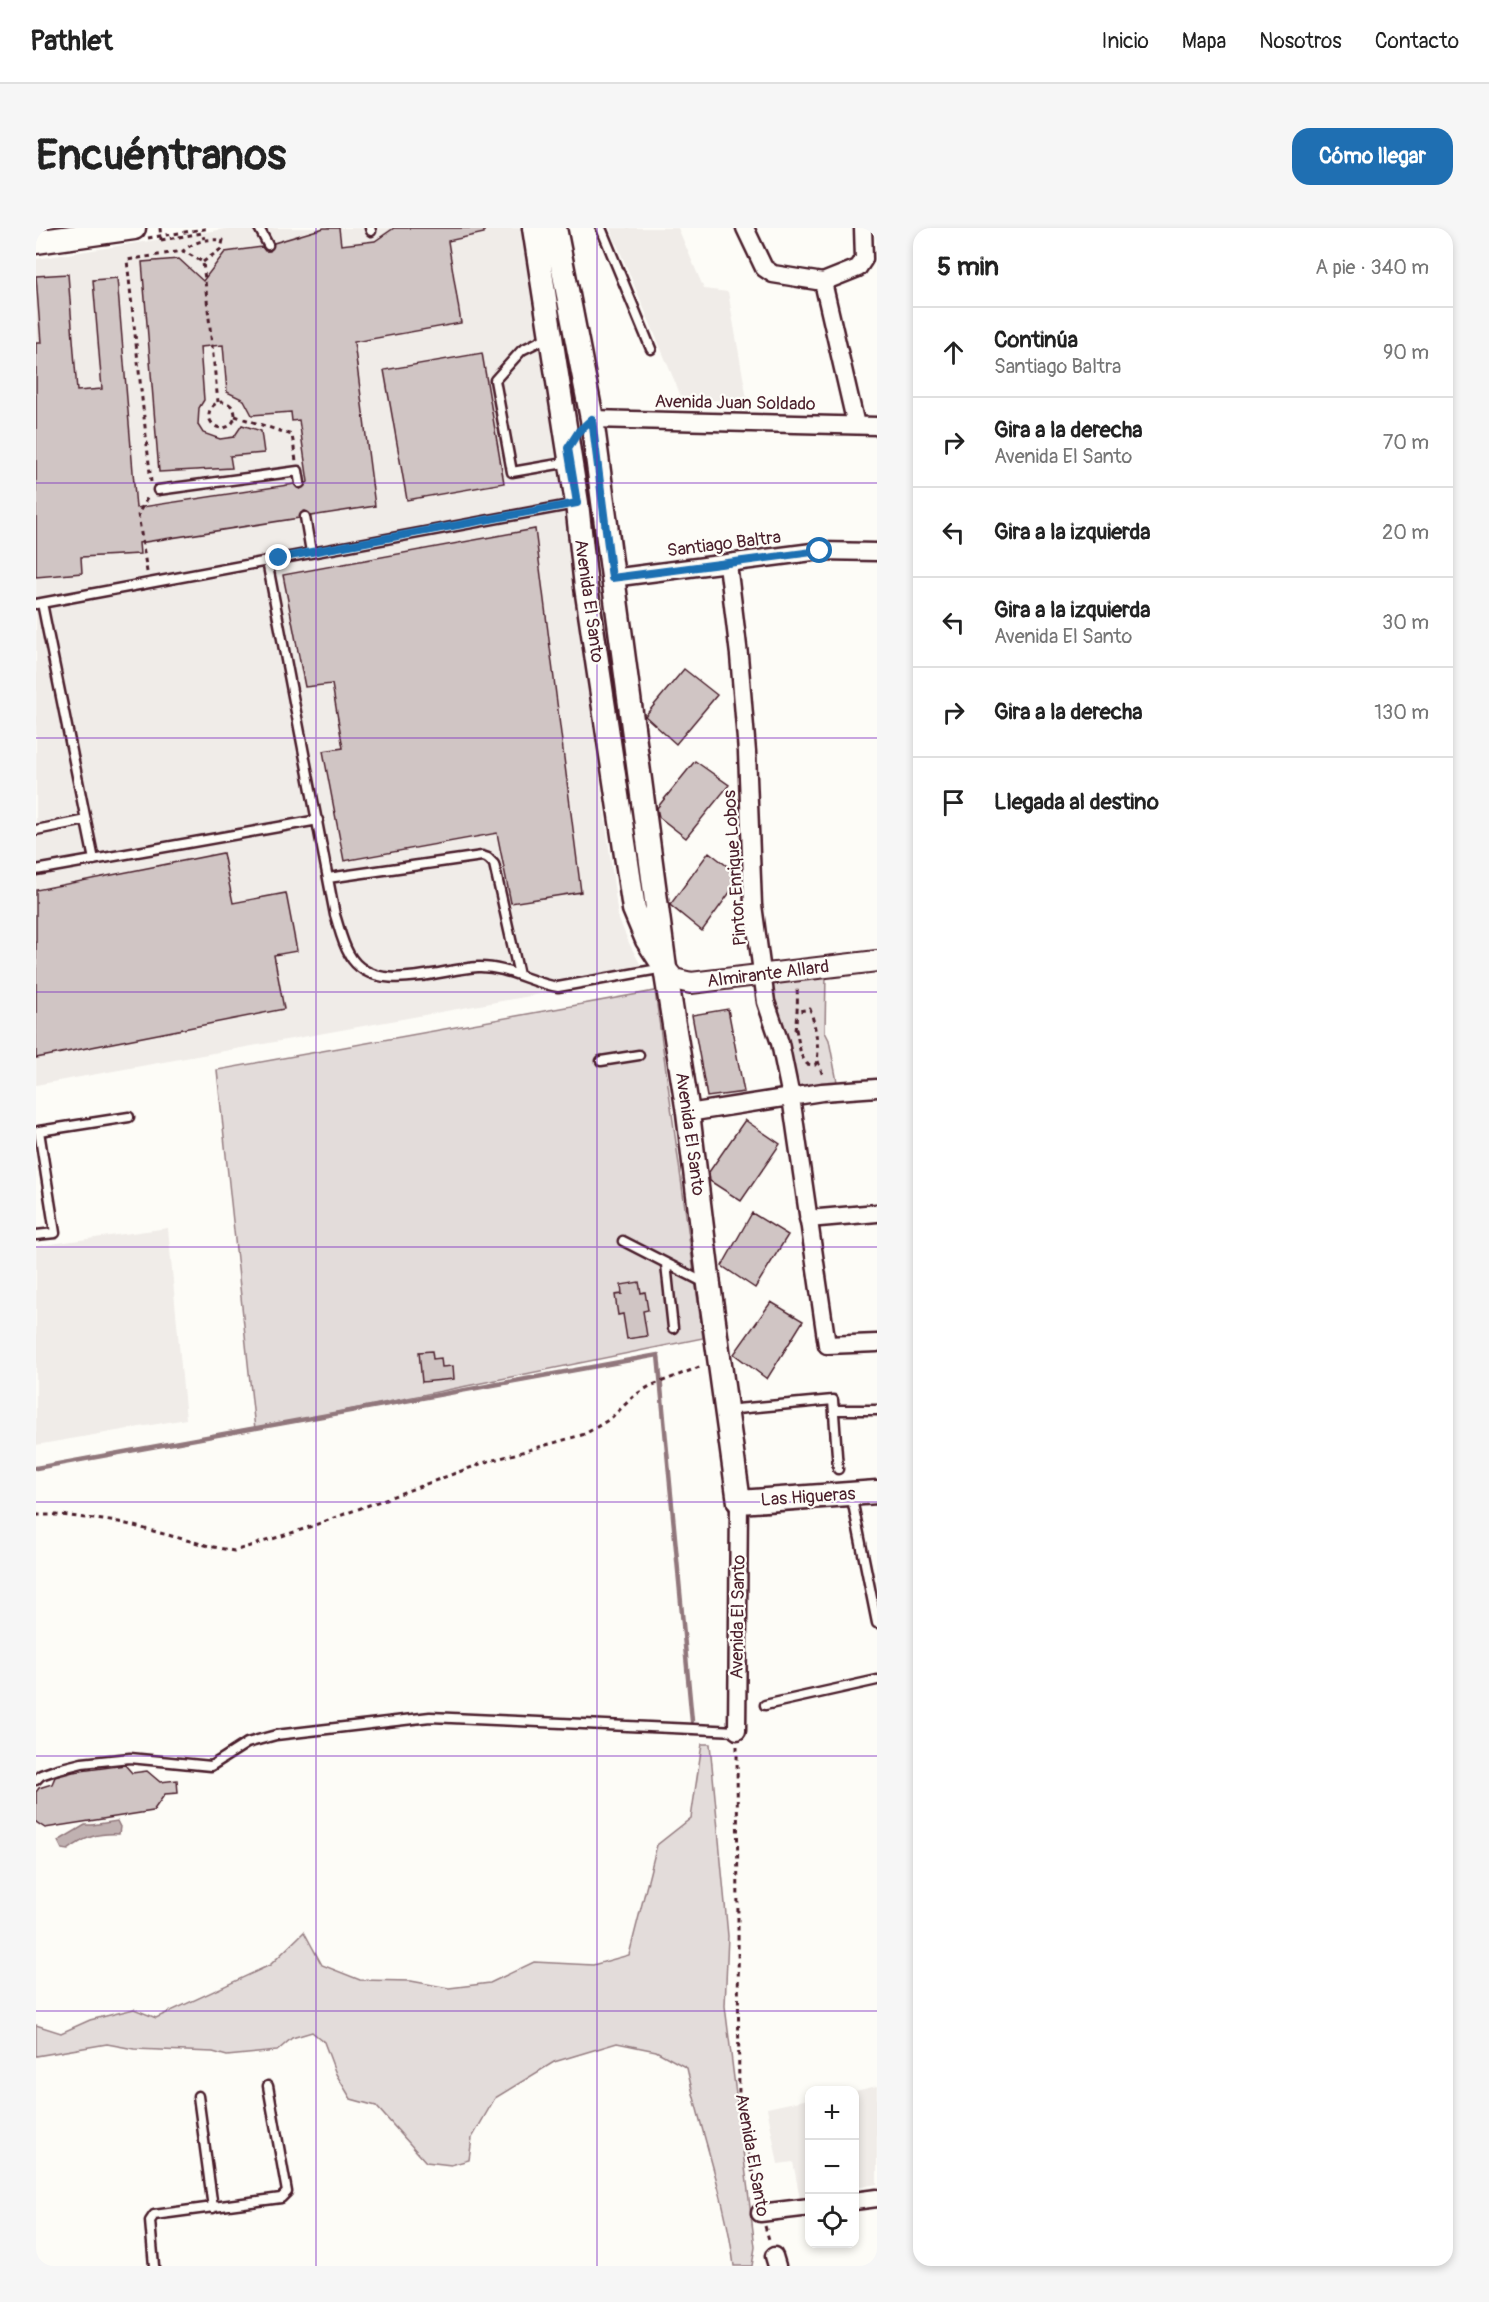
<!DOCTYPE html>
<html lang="es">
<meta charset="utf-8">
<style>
:root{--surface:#fff;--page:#f6f6f6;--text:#222;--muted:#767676;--line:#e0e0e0;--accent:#1f6fb2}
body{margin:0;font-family:Pangolin,sans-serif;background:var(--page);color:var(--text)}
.controls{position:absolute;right:18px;bottom:18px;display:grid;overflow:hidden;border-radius:12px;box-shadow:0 3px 9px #0003}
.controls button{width:54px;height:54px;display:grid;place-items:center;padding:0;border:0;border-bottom:2px solid var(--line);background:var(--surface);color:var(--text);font:30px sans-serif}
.stop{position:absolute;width:18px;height:18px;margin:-14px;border:4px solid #1f6fb2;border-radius:50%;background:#fff}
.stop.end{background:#1f6fb2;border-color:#fff;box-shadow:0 2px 6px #0008}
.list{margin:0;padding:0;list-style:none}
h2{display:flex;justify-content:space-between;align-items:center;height:78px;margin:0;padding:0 24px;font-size:26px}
h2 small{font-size:20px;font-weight:400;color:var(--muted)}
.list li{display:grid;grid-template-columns:39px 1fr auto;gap:18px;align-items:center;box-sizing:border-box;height:90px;padding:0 24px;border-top:2px solid var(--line)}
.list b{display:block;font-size:22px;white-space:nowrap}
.list p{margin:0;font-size:20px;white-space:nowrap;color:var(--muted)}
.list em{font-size:20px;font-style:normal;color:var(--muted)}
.icon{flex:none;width:33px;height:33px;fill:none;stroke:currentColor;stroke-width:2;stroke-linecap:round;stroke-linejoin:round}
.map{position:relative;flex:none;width:841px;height:2038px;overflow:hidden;border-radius:18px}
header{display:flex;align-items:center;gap:36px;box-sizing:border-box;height:84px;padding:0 30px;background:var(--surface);border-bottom:2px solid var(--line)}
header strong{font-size:28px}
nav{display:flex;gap:33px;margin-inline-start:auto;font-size:21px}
.intro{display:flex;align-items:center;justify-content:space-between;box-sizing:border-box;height:144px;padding:0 36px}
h1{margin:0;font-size:42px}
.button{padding:15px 27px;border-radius:18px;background:var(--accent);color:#fff;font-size:21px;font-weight:700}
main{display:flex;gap:36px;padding:0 36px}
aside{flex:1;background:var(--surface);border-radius:18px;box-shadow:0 3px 9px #0003}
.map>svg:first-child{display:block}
</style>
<header>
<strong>Pathlet</strong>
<nav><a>Inicio</a><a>Mapa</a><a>Nosotros</a><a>Contacto</a></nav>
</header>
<div class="intro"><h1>Encuéntranos</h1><a class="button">Cómo llegar</a></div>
<main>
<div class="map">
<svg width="841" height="2038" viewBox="0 0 841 2038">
<rect width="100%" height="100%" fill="#fdfcf7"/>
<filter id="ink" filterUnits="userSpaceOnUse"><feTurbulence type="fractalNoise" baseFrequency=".0167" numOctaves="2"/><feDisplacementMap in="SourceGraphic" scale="12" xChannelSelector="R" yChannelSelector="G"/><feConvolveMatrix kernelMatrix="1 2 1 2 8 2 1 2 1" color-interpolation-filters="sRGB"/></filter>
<g filter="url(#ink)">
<!-- built -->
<path fill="#f0ece8" d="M 195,0 L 487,0 L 527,264 L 582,689 L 593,715 L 610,747 L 0,857 L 0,31 Z
M 574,0 L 642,0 L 668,61 L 692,64 L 711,171 L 647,173 Z
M 132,1000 L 150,1191 L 0,1217 L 0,1018 Z
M 841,1858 L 841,1956 L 819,1960 L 819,1863 Z
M 773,1871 L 773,1969 L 764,1971 L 757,1934 L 742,1936 L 731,1880 Z"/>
<!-- green -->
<path fill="#e3dcda" stroke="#967e82" stroke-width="1.5" d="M 790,745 L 789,804 L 793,812 L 802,859 L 756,860 L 737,780 L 736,754 Z
M 619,763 L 667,1110 L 219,1201 L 181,842 Z
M 666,1516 L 674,1516 L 692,1708 L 689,1778 L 719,2019 L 716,2038 L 698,2038 C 690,1970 665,1906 651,1840 L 620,1823 L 581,1815 L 518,1834 L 459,1870 L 436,1910 L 433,1932 L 415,1937 L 390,1934 L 340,1878 L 315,1871 L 300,1846 L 288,1814 L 276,1804 L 256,1810 L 241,1823 L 191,1828 L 177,1824 L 98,1821 L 71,1816 L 0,1828 L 0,1797 L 25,1805 L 54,1792 L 98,1781 L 120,1790 L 234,1737 L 268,1704 L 286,1737 L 324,1752 L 375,1753 L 413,1760 L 454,1755 L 498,1734 L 557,1737 L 593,1727 L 621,1617 L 655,1590 Z"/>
<!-- water -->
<path fill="#c0b1b1" stroke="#91777b" stroke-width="1.5" d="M 81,1593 L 84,1599 L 83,1606 C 61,1605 49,1609 32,1622 L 26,1621 L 22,1613 L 49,1597 L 56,1597 Z"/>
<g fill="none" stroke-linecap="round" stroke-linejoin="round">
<!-- stream -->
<path stroke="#91777b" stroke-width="4.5" d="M 0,1240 L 622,1127 L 656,1493"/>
</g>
<!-- building -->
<path fill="#d0c5c4" stroke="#4a1f2b" stroke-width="1.5" d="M 288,0 L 303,0 L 305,17 L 339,13 L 358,0 L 448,0 L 448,5 L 412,13 L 425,95 L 318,114 L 339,278 L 275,288 L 273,285 L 269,283 L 265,285 L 263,290 L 103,315 L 104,326 L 45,329 L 46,345 L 0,349 L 0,115 L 5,115 L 0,48 L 32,46 L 41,163 L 66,161 L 57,52 L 81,50 L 100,280 L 258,256 L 264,261 L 272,254 L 263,192 L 256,193 L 255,184 L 216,187 L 208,172 L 191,164 L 187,117 L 164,119 L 168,172 L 163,180 L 162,197 L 167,205 L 184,211 L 198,209 L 206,197 L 225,203 L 228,225 L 194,228 L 196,240 L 123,244 L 106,34 L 143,31 L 167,53 L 189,24 L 226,19 L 229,23 L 234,23 L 238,15 Z
M 446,125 L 468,255 L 371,272 L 348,142 Z
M 499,301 L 545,664 L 475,675 L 461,605 L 308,633 L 287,523 L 307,520 L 296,456 L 269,459 L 247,347 Z
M 648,441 L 681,467 L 640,516 L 609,488 Z
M 659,533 L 693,557 L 650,610 L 623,589 L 621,580 Z
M 673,624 L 705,649 L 666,703 L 634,677 Z
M 187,625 L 197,675 L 250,665 L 261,723 L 238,727 L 248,781 L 0,830 L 0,662 Z
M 692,781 L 708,864 L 671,869 L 656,787 Z
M 709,892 L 744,916 L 705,973 L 674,953 L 673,944 Z
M 716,985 L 752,1007 L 719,1060 L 686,1038 Z
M 603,1054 L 605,1065 L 609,1064 L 612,1082 L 607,1083 L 611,1108 L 591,1111 L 587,1086 L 582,1087 L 579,1067 L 586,1066 L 585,1057 Z
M 735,1074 L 767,1093 L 731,1151 L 698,1126 Z
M 396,1123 L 397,1131 L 405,1130 L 406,1139 L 417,1138 L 418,1151 L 386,1154 L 383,1124 Z
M 89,1537 L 96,1545 L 111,1543 L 124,1554 L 141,1552 L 142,1565 L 129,1566 L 117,1583 L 9,1600 L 0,1594 L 0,1564 L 3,1560 L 16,1556 L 19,1549 L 37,1544 Z"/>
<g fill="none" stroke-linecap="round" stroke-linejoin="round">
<!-- service casing -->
<g stroke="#4a1f2b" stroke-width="13">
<path id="service" d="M 223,0 L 232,17
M 334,0 L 335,3
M 565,0 L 615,121
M 514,108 L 486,122 L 459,152 L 476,244 L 534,234
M 122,262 L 262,243 L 264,255
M 269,289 L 275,324
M 231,333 L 299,687 C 303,699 306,714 313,726 C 336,769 404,741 442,739 C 471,738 495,755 522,759 L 628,740
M 6,375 L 58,632
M 0,376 L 539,276
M 0,602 L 50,592
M 0,642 L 282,592
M 292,650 L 446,628 L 452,630 L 458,636 L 483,747
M 565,833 L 603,827
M 0,1007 L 19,1005 L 3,903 L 93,889
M 587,1013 L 669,1055
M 630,1036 L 637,1100
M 690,1182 L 797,1172 L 802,1241
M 798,1182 L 841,1182
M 815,1266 L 841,1395
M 729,1477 L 841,1452
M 0,1552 L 5,1547 L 22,1541 L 46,1535 L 94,1530 L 175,1538 L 211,1515 L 240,1507 L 394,1489 L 701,1503
M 162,1868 L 177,1980
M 118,2038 L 114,1993 L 118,1987 L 245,1970 L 251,1964 L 232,1858"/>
</g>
<!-- minor casing -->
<g stroke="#4a1f2b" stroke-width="21">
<path id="minor" d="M 709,0 L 728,40 L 737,46 L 787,54 L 822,40 L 828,31 L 827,0
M 787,54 L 820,197
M 556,191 L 841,198
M 692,336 L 703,427 L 711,524 L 717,677 L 730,774 L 744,815 L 755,869 L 791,1117 L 841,1115
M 576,350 L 784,323 L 841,324
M 652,885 L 786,864 L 841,860
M 772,991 L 841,985
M 701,1503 L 703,1274
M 818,1973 L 841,1970
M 724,1985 L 774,1979
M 738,2028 L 741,2038"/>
</g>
<!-- tertiary casing -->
<g stroke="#4a1f2b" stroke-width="24">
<path id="tertiary" d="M 629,740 L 638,751 L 655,755 L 841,733"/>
</g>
<!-- secondary casing -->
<g stroke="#4a1f2b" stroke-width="27">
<path id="secondary" d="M 498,0 L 541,275 L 550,359 L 598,681 L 611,712 L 624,732
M 519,0 L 556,191 L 629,740 L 652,885 L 673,1057 L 703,1274 L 841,1264
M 0,14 L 98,0"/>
</g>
<!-- path -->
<path stroke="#4a1f2b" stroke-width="3" stroke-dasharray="4.5 4.5" stroke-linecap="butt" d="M 112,10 L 174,0
M 125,12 L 166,5 L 168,11
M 167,34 L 185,21 L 187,12 C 170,11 161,12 147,23 L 167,34 L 182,174
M173 187a13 13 0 1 1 26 0a13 13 0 1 1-26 0Z
M 199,188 L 256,207 L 260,233
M 115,254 L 91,32 L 147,23
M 111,344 L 102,286 L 113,267
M 760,801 L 765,827 L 771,836 L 779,837 C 786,829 778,792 774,781 L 763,783
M 759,802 C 761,788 762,775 761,759
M 782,833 L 787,848
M 0,1287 L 25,1287 L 83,1294 L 173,1318 L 198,1323 L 268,1301 L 447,1235 L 549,1206 L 574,1191 L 599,1167 L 614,1158 L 666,1138
M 701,1518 L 703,1879 L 722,1971
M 729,1998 L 734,2015"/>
<!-- service -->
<use href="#service" stroke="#fdfcf7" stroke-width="8"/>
<!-- minor -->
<use href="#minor" stroke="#fdfcf7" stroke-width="16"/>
<!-- tertiary -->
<use href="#tertiary" stroke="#fdfcf7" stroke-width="20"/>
<!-- secondary -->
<use href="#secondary" stroke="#fdfcf7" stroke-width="22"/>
<!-- path-bridge -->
<path stroke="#4a1f2b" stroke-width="3" stroke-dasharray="4.5 4.5" stroke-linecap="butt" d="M 124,0 L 125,12"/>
</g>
</g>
<g fill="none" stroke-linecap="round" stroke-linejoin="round" filter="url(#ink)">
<!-- route -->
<path stroke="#1f6fb2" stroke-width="8" d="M 243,330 L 541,275 L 532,220 L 543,203 L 556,191 L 576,350 L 784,323"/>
</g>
<!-- grid -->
<path fill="none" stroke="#7b2cbf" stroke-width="1.5" stroke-opacity="0.55" d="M 280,0 L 280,2038M 561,0 L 561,2038M 0,255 L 841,255M 0,510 L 841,510M 0,764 L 841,764M 0,1019 L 841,1019M 0,1274 L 841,1274M 0,1528 L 841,1528M 0,1783 L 841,1783"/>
<g text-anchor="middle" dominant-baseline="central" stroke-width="4.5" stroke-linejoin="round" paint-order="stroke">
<!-- street labels -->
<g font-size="18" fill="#4a1f2b" stroke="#fdfcf7">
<text transform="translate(699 175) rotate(1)">Avenida Juan Soldado</text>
<text transform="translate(688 316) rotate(-7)">Santiago Baltra</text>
<text transform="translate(553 373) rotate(82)">Avenida El Santo</text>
<text transform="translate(699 640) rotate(-94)">Pintor Enrique Lobos</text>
<text transform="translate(732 746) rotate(-7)">Almirante Allard</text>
<text transform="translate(654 906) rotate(82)">Avenida El Santo</text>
<text transform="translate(772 1269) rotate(-4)">Las Higueras</text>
<text transform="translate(702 1389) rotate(-89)">Avenida El Santo</text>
<text transform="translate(716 1927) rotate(80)">Avenida El Santo</text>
</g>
</g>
</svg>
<div class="controls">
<button>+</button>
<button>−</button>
<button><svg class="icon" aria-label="locate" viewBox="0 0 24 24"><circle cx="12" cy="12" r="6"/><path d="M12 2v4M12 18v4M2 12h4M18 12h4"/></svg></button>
</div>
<div class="stop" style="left:784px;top:323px"></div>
<div class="stop end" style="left:243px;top:330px"></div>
</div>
<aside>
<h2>5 min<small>A pie · 340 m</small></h2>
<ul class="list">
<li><svg class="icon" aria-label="ahead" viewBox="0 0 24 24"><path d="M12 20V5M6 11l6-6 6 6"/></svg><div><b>Continúa</b><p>Santiago Baltra</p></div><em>90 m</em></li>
<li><svg class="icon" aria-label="right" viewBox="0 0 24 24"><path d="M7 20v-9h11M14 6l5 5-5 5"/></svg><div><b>Gira a la derecha</b><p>Avenida El Santo</p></div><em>70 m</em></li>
<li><svg class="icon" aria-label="left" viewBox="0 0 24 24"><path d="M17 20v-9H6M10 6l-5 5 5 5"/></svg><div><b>Gira a la izquierda</b></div><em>20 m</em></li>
<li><svg class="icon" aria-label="left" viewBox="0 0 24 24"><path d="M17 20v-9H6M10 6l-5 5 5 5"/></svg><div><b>Gira a la izquierda</b><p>Avenida El Santo</p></div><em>30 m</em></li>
<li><svg class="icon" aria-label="right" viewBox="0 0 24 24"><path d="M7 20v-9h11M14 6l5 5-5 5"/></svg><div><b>Gira a la derecha</b></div><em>130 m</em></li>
<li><svg class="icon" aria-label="arrive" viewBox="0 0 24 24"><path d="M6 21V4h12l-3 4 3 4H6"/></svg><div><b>Llegada al destino</b></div></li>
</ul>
</aside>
</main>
